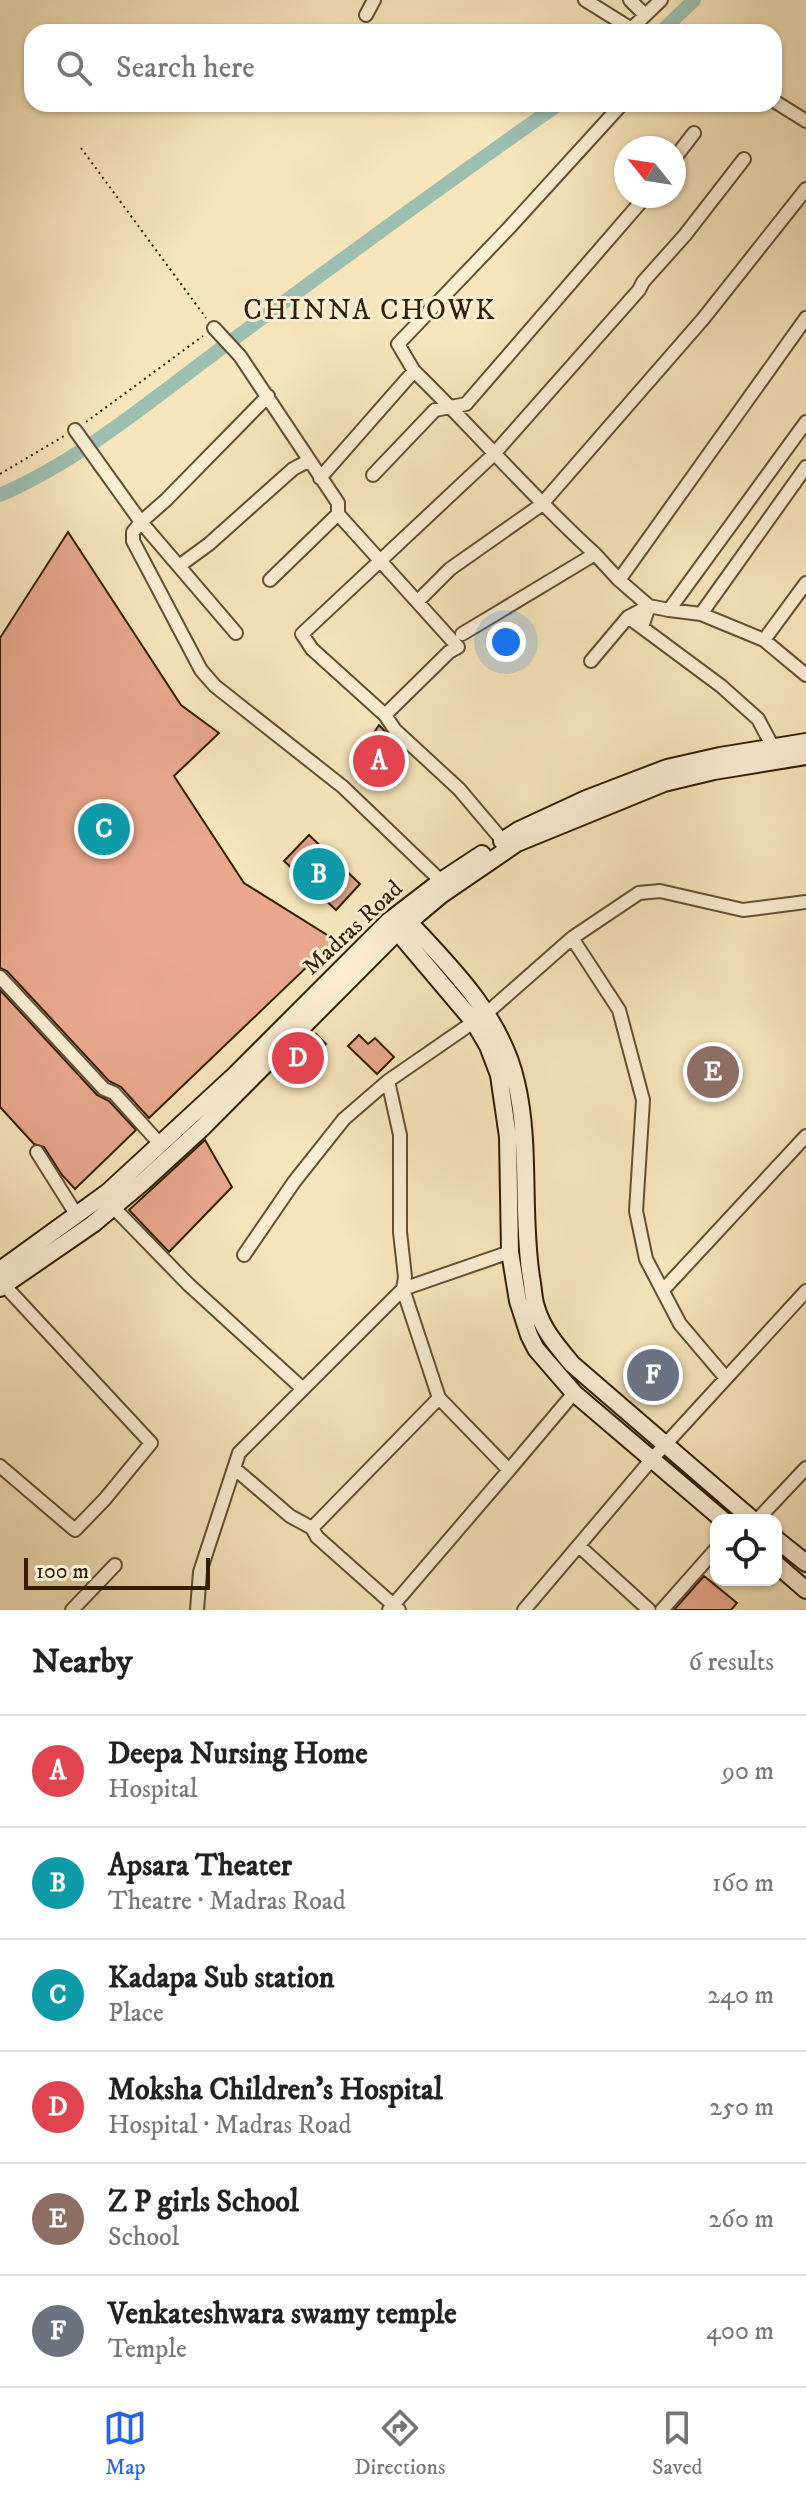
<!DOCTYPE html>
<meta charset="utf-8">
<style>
:root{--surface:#fff;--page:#f2f2f2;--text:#222;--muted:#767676;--line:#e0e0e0;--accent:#2563eb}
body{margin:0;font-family:"IM FELL DW Pica",serif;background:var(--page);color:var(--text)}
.controls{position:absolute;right:24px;bottom:24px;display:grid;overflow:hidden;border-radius:16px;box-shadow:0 2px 6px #0004}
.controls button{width:72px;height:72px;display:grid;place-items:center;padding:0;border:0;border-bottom:2px solid var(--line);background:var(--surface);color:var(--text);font:40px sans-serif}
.compass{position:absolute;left:614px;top:136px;width:72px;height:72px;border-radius:50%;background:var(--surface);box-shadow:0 2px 6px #0004;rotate:300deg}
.scale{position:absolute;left:24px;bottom:20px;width:186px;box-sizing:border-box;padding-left:8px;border:4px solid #321d06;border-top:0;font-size:22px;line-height:28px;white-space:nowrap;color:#321d06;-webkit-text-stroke:6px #faeed3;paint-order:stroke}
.you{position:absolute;left:506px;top:642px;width:28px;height:28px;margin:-20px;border:6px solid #fff;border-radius:50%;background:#1a73e8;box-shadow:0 0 0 12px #1a73e833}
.badge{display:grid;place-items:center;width:52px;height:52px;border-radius:50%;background:var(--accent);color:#fff;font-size:26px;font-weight:700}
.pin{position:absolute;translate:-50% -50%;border:4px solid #fff;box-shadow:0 2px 8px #0006}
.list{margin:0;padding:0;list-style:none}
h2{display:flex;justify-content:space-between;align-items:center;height:104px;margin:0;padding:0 32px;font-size:34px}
h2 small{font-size:26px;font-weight:400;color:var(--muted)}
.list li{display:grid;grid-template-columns:52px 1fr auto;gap:24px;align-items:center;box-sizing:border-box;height:112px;padding:0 32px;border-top:2px solid var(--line)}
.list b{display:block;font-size:30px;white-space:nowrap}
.list p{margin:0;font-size:26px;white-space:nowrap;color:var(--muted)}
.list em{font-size:26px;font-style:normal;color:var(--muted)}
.icon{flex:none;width:44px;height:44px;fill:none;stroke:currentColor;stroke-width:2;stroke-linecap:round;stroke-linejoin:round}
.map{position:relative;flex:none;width:806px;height:1610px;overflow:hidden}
.search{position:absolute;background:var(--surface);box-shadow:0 2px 6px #0004;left:24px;right:24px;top:24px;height:88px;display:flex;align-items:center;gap:20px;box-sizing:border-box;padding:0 28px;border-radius:24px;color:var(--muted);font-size:30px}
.sheet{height:776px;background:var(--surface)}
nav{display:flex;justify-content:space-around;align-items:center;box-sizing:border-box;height:112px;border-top:2px solid var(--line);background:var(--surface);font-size:22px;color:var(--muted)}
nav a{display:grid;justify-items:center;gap:4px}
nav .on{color:var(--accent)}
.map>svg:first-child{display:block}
</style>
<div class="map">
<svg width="806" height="1610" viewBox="0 0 806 1610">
<rect width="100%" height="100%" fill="#f7e5bb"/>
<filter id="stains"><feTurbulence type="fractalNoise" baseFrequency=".0025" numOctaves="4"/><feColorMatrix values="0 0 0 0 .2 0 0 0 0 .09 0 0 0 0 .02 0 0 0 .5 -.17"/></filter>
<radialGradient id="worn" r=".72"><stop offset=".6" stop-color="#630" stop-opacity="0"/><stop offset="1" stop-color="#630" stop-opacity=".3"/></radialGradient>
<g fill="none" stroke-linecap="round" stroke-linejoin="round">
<!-- canal -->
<path stroke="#9dbfb1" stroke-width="14" d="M 661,32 L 694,0
M 0,495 C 81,460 152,399 223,347 C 334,265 446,183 559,104"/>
</g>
<!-- building -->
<path fill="#e9a88c" stroke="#321d06" stroke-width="2" d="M 68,532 L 181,705 L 219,733 L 174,776 L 244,883 L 335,940 L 149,1118 L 121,1087 L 109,1081 L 7,971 L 0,968 L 0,638 Z
M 379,725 L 396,743 L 380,766 L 361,752 Z
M 309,835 L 360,884 L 336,910 L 284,861 Z
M 0,990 L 97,1095 L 109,1101 L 136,1130 L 75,1189 L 62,1175 L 44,1147 L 34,1144 L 0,1107 Z
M 316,1034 L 326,1044 L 301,1068 L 290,1055 L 299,1046 L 302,1049 Z
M 359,1035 L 368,1044 L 375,1038 L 394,1057 L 377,1074 L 348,1046 Z
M 205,1140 L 232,1187 L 169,1252 L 129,1210 Z
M 704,1576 L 737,1603 L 731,1610 L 674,1610 Z"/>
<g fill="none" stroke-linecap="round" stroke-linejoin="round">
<!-- minor casing -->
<g stroke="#634f33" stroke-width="16">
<path id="minor" d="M 585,0 L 630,28
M 630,0 L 644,14
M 366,15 L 374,0
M 628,32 L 661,0
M 774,101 L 806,121
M 674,159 L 694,133
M 214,328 L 240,356 L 338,503 L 338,514 L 270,580
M 414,371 C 476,431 531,496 595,554
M 268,396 L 166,500 L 141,522 L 133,532 L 133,541 L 201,670 L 215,686 L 343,787 L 441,881
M 75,430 L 141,522 L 236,633
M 806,467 L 701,614 L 764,640 L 806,583
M 373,475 L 435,410 L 466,404 L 646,196
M 320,478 L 414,371 L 398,344 L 508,229 L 622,104
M 338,514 L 458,647 L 449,652 L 385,715
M 179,566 L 209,544 L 293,469 L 308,461
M 619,580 L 806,318
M 418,601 L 450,569 L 541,505 L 703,319 L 806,189
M 701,614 L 669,610 L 806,422
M 628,617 L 721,686 L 758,719 L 773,747 L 771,754
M 462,634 L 595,554 L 619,580 L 649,606 L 669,610
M 764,640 L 806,675
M 591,661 L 628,617 L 649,606 L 642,627
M 503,841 L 459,789 L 395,730 L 385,715 L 312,649 L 302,634 L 493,455 L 639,290 L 643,282 L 685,235 L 744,159
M 572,938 L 639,893 L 660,891 L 743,910 L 806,902
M 0,977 L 104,1089 L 114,1093 L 160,1144
M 37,1152 L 76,1214
M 113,1207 L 188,1284 L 303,1389
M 510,1252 L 403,1289 L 439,1398 L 509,1470 L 574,1393
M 244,1255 L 294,1182 L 344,1119 L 388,1081
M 664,1289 L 806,1136
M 0,1466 L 75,1530 L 105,1499 L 151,1443 L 4,1285
M 234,1468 L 290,1516 L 312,1528 L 317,1537 L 399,1610
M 757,1520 L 806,1468
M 312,1528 L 439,1398
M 579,1546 L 649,1610
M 72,1610 L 115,1565
M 197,1610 L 200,1572 L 239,1453 L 403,1289 L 405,1277 L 400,1232 L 400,1135 L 388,1081 L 488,1012 L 572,938 L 619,1010 L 643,1100 L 636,1211 L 646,1259 L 680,1324 L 725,1377
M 389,1610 L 509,1470
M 524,1610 L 652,1459 L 806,1291
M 662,1610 L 716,1549"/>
</g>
<!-- secondary casing -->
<g stroke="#321d06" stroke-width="20">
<path id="secondary" d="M 502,841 L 519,830 L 586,799 L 667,768 L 720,756 L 806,742
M 404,917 C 449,965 501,1015 516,1082 C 531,1144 521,1213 531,1277 C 533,1287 533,1298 536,1307 C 542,1329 558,1347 572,1364 L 753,1520
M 392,925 L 474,1022 L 488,1046 L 499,1075 L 508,1137 L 510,1252 L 518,1301 L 529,1335 L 536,1349 L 574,1393 L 723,1520
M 0,1270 L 108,1192 L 235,1075 L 389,921 L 441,881 L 482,854
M 0,1288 L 93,1224 L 143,1182 L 202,1128 L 397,932 L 441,895 L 517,843 L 664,783 L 714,771 L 806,756
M 776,1539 L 806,1563
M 776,1564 L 806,1590"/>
</g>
<!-- path -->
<path stroke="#321d06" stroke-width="2" stroke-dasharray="2 4" stroke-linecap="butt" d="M 81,148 L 206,318
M 86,422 L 203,336
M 0,474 L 64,436"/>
<!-- minor -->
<use href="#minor" stroke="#faeed3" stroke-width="12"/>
<!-- secondary -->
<use href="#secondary" stroke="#faeed3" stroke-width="16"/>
</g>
<g text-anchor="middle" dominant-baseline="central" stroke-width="6" stroke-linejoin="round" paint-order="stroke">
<!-- street labels -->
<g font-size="24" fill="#321d06" stroke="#faeed3">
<text transform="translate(353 928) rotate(-43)">Madras Road</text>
</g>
<!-- quarter labels -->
<g font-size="28" letter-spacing="2" fill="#321d06" stroke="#faeed3">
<text x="370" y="310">CHINNA CHOWK</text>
</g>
</g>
<rect width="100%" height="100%" filter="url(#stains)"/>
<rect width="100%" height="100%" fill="url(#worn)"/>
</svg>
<div class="controls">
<button><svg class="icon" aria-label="locate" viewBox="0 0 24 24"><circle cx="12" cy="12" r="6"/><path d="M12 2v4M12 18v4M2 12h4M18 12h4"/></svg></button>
</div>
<svg class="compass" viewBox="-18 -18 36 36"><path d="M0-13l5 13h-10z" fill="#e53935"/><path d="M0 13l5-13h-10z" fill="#767676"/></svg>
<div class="scale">100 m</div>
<div class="you"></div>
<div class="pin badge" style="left:379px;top:761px;background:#e0444e">A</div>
<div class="pin badge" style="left:319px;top:874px;background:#0f9aa8">B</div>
<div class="pin badge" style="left:104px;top:829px;background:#0f9aa8">C</div>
<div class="pin badge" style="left:298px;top:1058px;background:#e0444e">D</div>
<div class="pin badge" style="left:713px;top:1072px;background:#8d6e63">E</div>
<div class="pin badge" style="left:653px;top:1375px;background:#6b7280">F</div>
<div class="search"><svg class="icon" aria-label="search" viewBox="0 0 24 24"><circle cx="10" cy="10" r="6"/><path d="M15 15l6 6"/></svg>Search here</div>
</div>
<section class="sheet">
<h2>Nearby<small>6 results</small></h2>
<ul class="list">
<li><span class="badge" style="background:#e0444e">A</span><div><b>Deepa Nursing Home</b><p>Hospital</p></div><em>90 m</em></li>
<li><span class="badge" style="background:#0f9aa8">B</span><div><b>Apsara Theater</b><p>Theatre · Madras Road</p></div><em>160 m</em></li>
<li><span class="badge" style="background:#0f9aa8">C</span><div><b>Kadapa Sub station</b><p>Place</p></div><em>240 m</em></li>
<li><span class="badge" style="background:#e0444e">D</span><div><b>Moksha Children's Hospital</b><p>Hospital · Madras Road</p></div><em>250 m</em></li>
<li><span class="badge" style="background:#8d6e63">E</span><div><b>Z P girls School</b><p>School</p></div><em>260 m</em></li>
<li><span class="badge" style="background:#6b7280">F</span><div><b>Venkateshwara swamy temple</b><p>Temple</p></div><em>400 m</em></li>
</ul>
</section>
<nav>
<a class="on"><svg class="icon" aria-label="map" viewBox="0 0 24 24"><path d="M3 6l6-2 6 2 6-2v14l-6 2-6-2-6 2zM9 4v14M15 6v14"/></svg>Map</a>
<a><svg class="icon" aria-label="directions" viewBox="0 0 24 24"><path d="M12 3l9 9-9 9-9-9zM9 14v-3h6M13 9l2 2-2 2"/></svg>Directions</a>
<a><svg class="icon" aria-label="saved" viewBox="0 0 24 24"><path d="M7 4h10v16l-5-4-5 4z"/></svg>Saved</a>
</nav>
